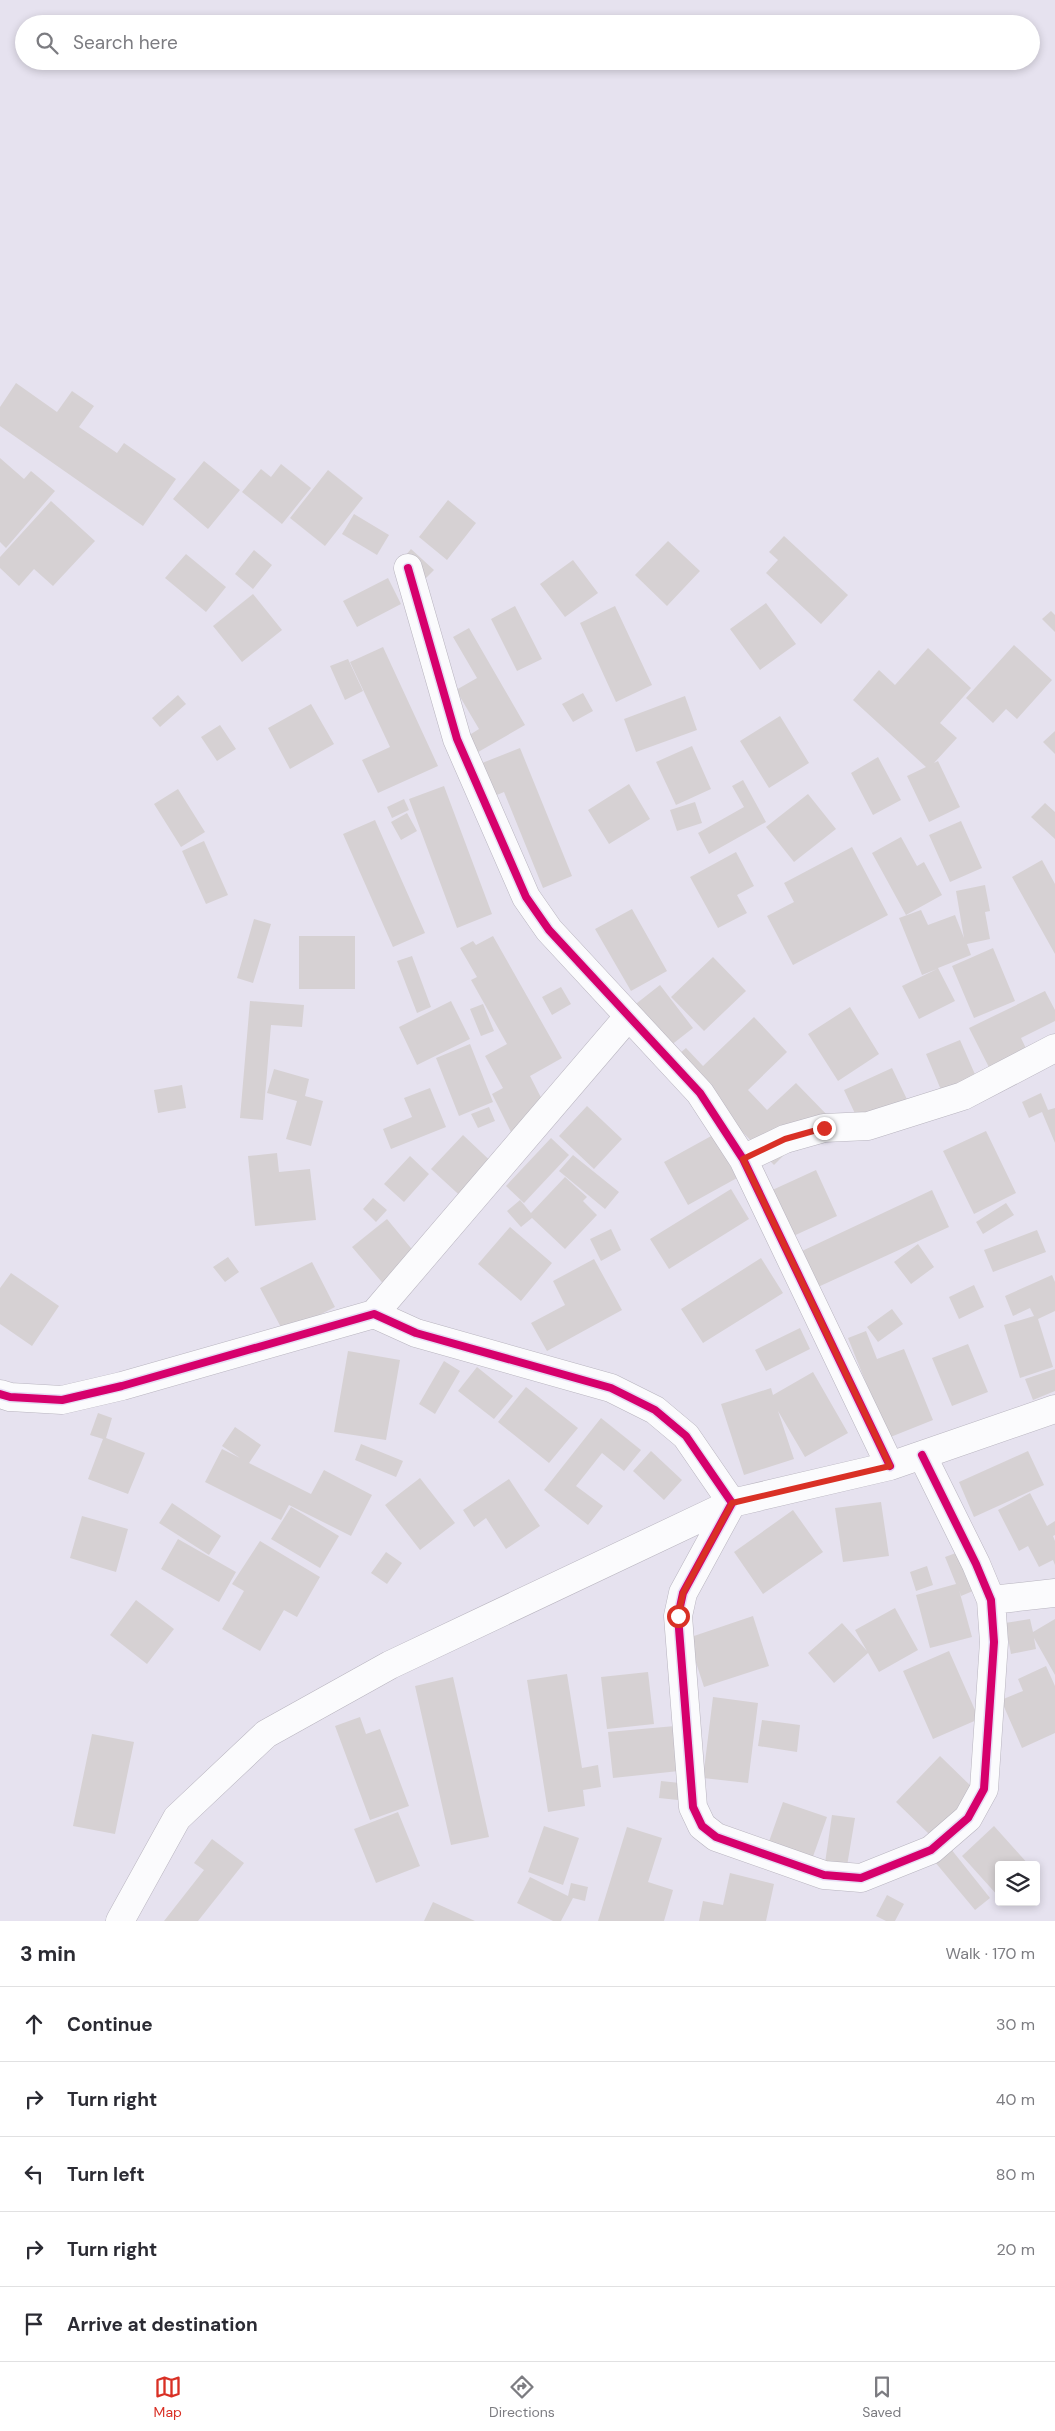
<!DOCTYPE html>
<meta charset="utf-8">
<style>
:root{--surface:#fff;--page:#f2f2f3;--text:#2b2b33;--muted:#7c7c81;--line:#e1e1e2;--accent:#d93025}
body{margin:0;font-family:"DM Sans",sans-serif;background:var(--page);color:var(--text)}
.controls{position:absolute;right:15px;bottom:15px;display:grid;overflow:hidden;border-radius:5px;box-shadow:0 2px 8px #0003}
.controls button{width:45px;height:45px;display:grid;place-items:center;padding:0;border:0;border-bottom:1px solid var(--line);background:var(--surface);color:var(--text);font:25px sans-serif}
.stop{position:absolute;width:15px;height:15px;margin:-11px;border:4px solid #d93025;border-radius:50%;background:#fff}
.stop.end{background:#d93025;border-color:#fff;box-shadow:0 1px 5px #0008}
.list{margin:0;padding:0;list-style:none}
h2{display:flex;justify-content:space-between;align-items:center;height:65px;margin:0;padding:0 20px;font-size:21px}
h2 small{font-size:16px;font-weight:400;color:var(--muted)}
.list li{display:grid;grid-template-columns:32px 1fr auto;gap:15px;align-items:center;box-sizing:border-box;height:75px;padding:0 20px;border-top:1px solid var(--line)}
.list b{display:block;font-size:19px;white-space:nowrap}
.list em{font-size:16px;font-style:normal;color:var(--muted)}
.icon{flex:none;width:28px;height:28px;fill:none;stroke:currentColor;stroke-width:2;stroke-linecap:round;stroke-linejoin:round}
.map{position:relative;flex:none;width:1055px;height:1921px;overflow:hidden}
.search{position:absolute;background:var(--surface);box-shadow:0 2px 8px #0003;left:15px;right:15px;top:15px;height:55px;display:flex;align-items:center;gap:12px;box-sizing:border-box;padding:0 18px;border-radius:28px;color:var(--muted);font-size:19px}
.sheet{height:440px;background:var(--surface)}
nav{display:flex;justify-content:space-around;align-items:center;box-sizing:border-box;height:70px;border-top:1px solid var(--line);background:var(--surface);font-size:14px;color:var(--muted)}
nav a{display:grid;justify-items:center;gap:2px}
nav .on{color:var(--accent)}
.map>svg:first-child{display:block}
</style>
<div class="map">
<svg width="1055" height="1921" viewBox="0 0 1055 1921">
<rect width="100%" height="100%" fill="#e6e2ef"/>
<!-- building -->
<path fill="#d6d1d3" d="M 16,383 L 57,412 L 72,391 L 94,406 L 79,427 L 117,453 L 124,443 L 176,479 L 143,526 L 0,426 L 0,407 Z
M 0,458 L 24,479 L 31,471 L 55,491 L 6,548 L 0,542 Z
M 204,461 L 240,490 L 208,529 L 173,499 Z
M 281,464 L 311,488 L 282,524 L 242,492 L 261,469 L 271,477 Z
M 328,470 L 363,498 L 325,546 L 290,518 Z
M 448,500 L 476,523 L 447,560 L 419,537 Z
M 51,501 L 95,541 L 53,586 L 34,569 L 19,586 L 0,568 L 0,557 Z
M 354,514 L 389,535 L 377,555 L 342,534 Z
M 784,536 L 848,595 L 821,624 L 766,573 L 778,560 L 769,552 Z
M 668,541 L 700,571 L 667,606 L 635,575 Z
M 411,549 L 434,570 L 422,582 L 400,562 Z
M 254,550 L 272,565 L 253,589 L 235,574 Z
M 186,554 L 226,587 L 206,612 L 165,578 Z
M 573,560 L 598,593 L 565,617 L 540,584 Z
M 388,578 L 401,604 L 357,627 L 343,601 Z
M 253,594 L 282,630 L 242,662 L 213,626 Z
M 766,603 L 796,644 L 760,670 L 730,629 Z
M 515,606 L 542,659 L 517,671 L 491,619 Z
M 615,606 L 652,685 L 616,702 L 580,623 Z
M 1051,611 L 1055,615 L 1055,632 L 1042,619 Z
M 469,628 L 525,725 L 473,755 L 463,739 L 479,729 L 456,690 L 477,678 L 453,637 Z
M 1014,645 L 1052,680 L 1017,719 L 1006,709 L 993,723 L 966,698 Z
M 383,647 L 438,766 L 378,793 L 362,760 L 390,747 L 350,662 Z
M 928,648 L 971,688 L 940,723 L 957,738 L 934,763 L 938,761 L 960,807 L 929,822 L 907,776 L 926,767 L 853,700 L 879,670 L 895,685 Z
M 348,659 L 363,691 L 345,700 L 330,666 Z
M 583,693 L 593,711 L 573,722 L 562,704 Z
M 178,695 L 186,704 L 160,727 L 152,718 Z
M 685,696 L 697,730 L 636,752 L 624,719 Z
M 311,704 L 334,744 L 290,769 L 268,728 Z
M 780,716 L 809,763 L 769,788 L 740,741 Z
M 220,725 L 236,749 L 217,761 L 201,737 Z
M 1055,731 L 1055,754 L 1043,742 Z
M 692,746 L 711,789 L 676,805 L 656,762 Z
M 520,748 L 572,876 L 543,888 L 504,792 L 485,800 L 472,767 Z
M 878,757 L 901,800 L 873,815 L 851,773 Z
M 743,780 L 766,822 L 709,854 L 698,833 L 744,807 L 732,786 Z
M 629,784 L 650,819 L 609,844 L 588,810 Z
M 444,786 L 492,914 L 457,928 L 409,799 Z
M 178,789 L 205,832 L 181,847 L 154,804 Z
M 808,794 L 836,829 L 794,862 L 766,827 Z
M 404,799 L 409,810 L 392,818 L 387,807 Z
M 695,802 L 702,823 L 677,831 L 670,810 Z
M 1045,803 L 1055,812 L 1055,839 L 1031,817 Z
M 407,813 L 417,831 L 401,840 L 391,822 Z
M 375,820 L 425,933 L 393,947 L 343,834 Z
M 961,821 L 982,868 L 950,882 L 929,835 Z
M 901,837 L 917,866 L 924,862 L 942,895 L 906,915 L 872,853 Z
M 204,841 L 228,895 L 206,904 L 182,851 Z
M 852,847 L 888,915 L 793,965 L 767,916 L 794,902 L 784,883 Z
M 736,852 L 754,886 L 737,895 L 747,913 L 718,928 L 690,877 Z
M 1042,860 L 1055,884 L 1055,954 L 1012,877 Z
M 985,885 L 990,911 L 985,912 L 990,939 L 967,944 L 971,955 L 938,968 L 955,1001 L 919,1019 L 902,986 L 937,969 L 922,975 L 899,918 L 921,910 L 928,925 L 955,915 L 964,938 L 956,891 Z
M 632,909 L 667,971 L 631,991 L 595,929 Z
M 254,919 L 271,924 L 253,983 L 237,978 Z
M 299,936 L 355,936 L 355,989 L 299,989 Z
M 493,936 L 562,1058 L 530,1076 L 552,1119 L 514,1138 L 492,1094 L 503,1088 L 485,1056 L 507,1044 L 471,980 L 477,977 L 460,948 L 473,941 L 476,945 Z
M 993,948 L 1015,1001 L 974,1018 L 952,966 Z
M 412,956 L 431,1007 L 417,1013 L 397,961 Z
M 713,957 L 746,991 L 704,1031 L 671,997 Z
M 660,985 L 693,1028 L 656,1057 L 623,1014 Z
M 561,987 L 571,1004 L 552,1015 L 542,997 Z
M 1045,991 L 1055,1010 L 1055,1021 L 1021,1038 L 1034,1065 L 997,1083 L 969,1028 Z
M 250,1001 L 304,1005 L 302,1027 L 271,1025 L 263,1120 L 240,1118 Z
M 451,1001 L 470,1039 L 417,1065 L 399,1027 Z
M 483,1004 L 494,1031 L 481,1036 L 470,1009 Z
M 850,1007 L 879,1054 L 838,1081 L 808,1034 Z
M 754,1017 L 787,1052 L 748,1090 L 767,1110 L 796,1083 L 831,1119 L 797,1151 L 793,1146 L 774,1165 L 673,1059 L 686,1048 L 703,1066 Z
M 960,1040 L 984,1095 L 949,1109 L 926,1054 Z
M 470,1044 L 493,1102 L 459,1116 L 436,1058 Z
M 892,1068 L 914,1114 L 866,1137 L 844,1090 Z
M 274,1069 L 309,1079 L 305,1096 L 323,1101 L 311,1146 L 286,1139 L 297,1101 L 267,1093 Z
M 182,1085 L 186,1108 L 158,1113 L 154,1090 Z
M 430,1088 L 446,1127 L 391,1149 L 383,1129 L 412,1117 L 404,1098 Z
M 1041,1093 L 1048,1110 L 1055,1108 L 1055,1143 L 1042,1112 L 1029,1118 L 1022,1102 Z
M 587,1106 L 622,1139 L 594,1169 L 559,1136 Z
M 489,1107 L 495,1121 L 478,1128 L 471,1114 Z
M 986,1131 L 1016,1193 L 974,1214 L 943,1151 Z
M 463,1135 L 499,1169 L 468,1203 L 431,1169 Z
M 713,1135 L 737,1178 L 688,1205 L 664,1162 Z
M 551,1138 L 569,1155 L 524,1203 L 506,1186 Z
M 277,1153 L 279,1172 L 310,1169 L 316,1220 L 255,1226 L 248,1156 Z
M 573,1155 L 619,1192 L 605,1209 L 559,1171 Z
M 410,1156 L 429,1174 L 404,1202 L 384,1184 Z
M 816,1170 L 837,1216 L 789,1238 L 768,1192 Z
M 565,1177 L 587,1197 L 583,1201 L 597,1215 L 565,1249 L 532,1218 L 521,1227 L 507,1211 L 520,1200 L 531,1213 Z
M 731,1189 L 749,1219 L 669,1269 L 650,1239 Z
M 932,1190 L 949,1227 L 818,1287 L 802,1251 Z
M 373,1198 L 387,1210 L 376,1222 L 363,1209 Z
M 1006,1203 L 1014,1215 L 983,1234 L 976,1222 Z
M 387,1219 L 420,1259 L 386,1287 L 352,1247 Z
M 510,1227 L 552,1263 L 521,1301 L 478,1264 Z
M 611,1229 L 621,1250 L 601,1261 L 590,1239 Z
M 1037,1230 L 1046,1252 L 993,1272 L 984,1250 Z
M 918,1244 L 934,1267 L 911,1284 L 894,1262 Z
M 228,1257 L 239,1272 L 225,1282 L 213,1267 Z
M 761,1258 L 783,1293 L 703,1343 L 681,1309 Z
M 594,1259 L 622,1310 L 547,1351 L 531,1323 L 565,1305 L 553,1281 Z
M 312,1262 L 335,1307 L 284,1333 L 260,1288 Z
M 11,1273 L 59,1306 L 32,1346 L 0,1324 L 0,1288 Z
M 1052,1275 L 1055,1282 L 1055,1311 L 1038,1319 L 1053,1367 L 1020,1378 L 1004,1325 L 1034,1316 L 1030,1308 L 1013,1316 L 1005,1296 Z
M 974,1285 L 984,1307 L 959,1319 L 949,1297 Z
M 892,1309 L 903,1324 L 878,1342 L 867,1327 Z
M 800,1328 L 810,1349 L 766,1371 L 755,1350 Z
M 866,1331 L 877,1359 L 904,1349 L 933,1420 L 888,1438 L 848,1338 Z
M 968,1344 L 988,1392 L 952,1406 L 932,1358 Z
M 348,1351 L 400,1360 L 386,1440 L 334,1432 Z
M 444,1361 L 460,1371 L 435,1414 L 419,1404 Z
M 477,1367 L 513,1396 L 494,1419 L 458,1391 Z
M 1055,1369 L 1055,1391 L 1033,1400 L 1025,1379 Z
M 813,1372 L 848,1433 L 805,1457 L 778,1411 L 794,1459 L 744,1475 L 721,1404 L 771,1388 L 773,1395 Z
M 526,1387 L 578,1428 L 549,1463 L 498,1422 Z
M 98,1413 L 112,1418 L 106,1438 L 145,1453 L 128,1494 L 88,1479 L 103,1439 L 90,1435 Z
M 601,1418 L 641,1450 L 624,1471 L 602,1453 L 576,1486 L 603,1506 L 588,1525 L 544,1490 Z
M 235,1427 L 261,1445 L 249,1463 L 311,1494 L 324,1470 L 372,1495 L 351,1536 L 289,1505 L 281,1520 L 205,1482 L 222,1449 L 240,1458 L 222,1446 Z
M 361,1444 L 403,1461 L 396,1477 L 355,1460 Z
M 651,1451 L 682,1480 L 664,1500 L 633,1471 Z
M 1028,1451 L 1044,1485 L 974,1517 L 959,1482 Z
M 420,1478 L 455,1523 L 420,1550 L 385,1505 Z
M 509,1479 L 540,1526 L 506,1549 L 486,1518 L 474,1527 L 463,1510 Z
M 1030,1493 L 1047,1526 L 1055,1521 L 1055,1535 L 1053,1536 L 1055,1541 L 1055,1565 L 1053,1560 L 1039,1567 L 1028,1546 L 1019,1551 L 998,1510 Z
M 881,1502 L 889,1556 L 843,1562 L 835,1508 Z
M 172,1503 L 221,1536 L 209,1555 L 159,1523 Z
M 291,1507 L 339,1536 L 320,1568 L 271,1539 Z
M 793,1510 L 823,1552 L 763,1594 L 734,1552 Z
M 82,1516 L 128,1529 L 116,1572 L 70,1558 Z
M 178,1539 L 236,1572 L 219,1602 L 161,1569 Z
M 260,1541 L 320,1577 L 297,1617 L 284,1610 L 260,1651 L 222,1629 L 244,1591 L 232,1584 Z
M 964,1550 L 980,1588 L 961,1596 L 959,1590 L 972,1637 L 930,1648 L 916,1595 L 956,1584 L 945,1557 Z
M 386,1552 L 402,1563 L 387,1584 L 371,1573 Z
M 927,1566 L 933,1585 L 916,1591 L 910,1572 Z
M 136,1600 L 174,1629 L 147,1664 L 110,1635 Z
M 895,1608 L 918,1650 L 879,1672 L 868,1653 L 834,1683 L 808,1653 L 842,1623 L 867,1651 L 855,1630 Z
M 753,1616 L 769,1666 L 704,1687 L 688,1638 Z
M 1030,1619 L 1033,1632 L 1055,1619 L 1055,1675 L 1034,1638 L 1036,1649 L 1011,1654 L 1005,1623 Z
M 949,1651 L 979,1719 L 933,1739 L 903,1671 Z
M 1046,1666 L 1055,1686 L 1055,1733 L 1022,1748 L 1001,1700 L 1023,1691 L 1018,1679 Z
M 648,1672 L 654,1724 L 607,1729 L 601,1677 Z
M 567,1674 L 582,1768 L 598,1765 L 601,1787 L 583,1790 L 585,1806 L 548,1812 L 527,1680 Z
M 453,1677 L 489,1837 L 451,1845 L 415,1686 Z
M 713,1697 L 758,1703 L 748,1783 L 703,1778 Z
M 360,1717 L 366,1734 L 380,1729 L 409,1806 L 370,1820 L 335,1726 Z
M 762,1720 L 800,1725 L 797,1752 L 758,1746 Z
M 675,1726 L 679,1771 L 613,1778 L 608,1732 Z
M 92,1734 L 134,1742 L 115,1834 L 73,1826 Z
M 940,1756 L 975,1790 L 931,1836 L 896,1802 Z
M 661,1781 L 680,1783 L 678,1800 L 659,1798 Z
M 783,1802 L 827,1817 L 810,1865 L 766,1850 Z
M 398,1812 L 420,1866 L 376,1883 L 354,1829 Z
M 832,1815 L 855,1818 L 847,1866 L 825,1863 Z
M 544,1826 L 579,1838 L 563,1885 L 528,1872 Z
M 994,1826 L 1029,1865 L 999,1865 L 999,1897 L 962,1856 Z
M 627,1827 L 662,1838 L 648,1882 L 673,1890 L 664,1921 L 598,1921 Z
M 212,1839 L 244,1863 L 198,1921 L 164,1921 L 204,1870 L 194,1863 Z
M 951,1849 L 990,1898 L 975,1910 L 935,1862 Z
M 730,1873 L 774,1884 L 766,1921 L 699,1921 L 703,1901 L 723,1905 Z
M 530,1877 L 568,1896 L 571,1883 L 588,1887 L 585,1901 L 573,1898 L 561,1921 L 553,1921 L 517,1903 Z
M 887,1895 L 904,1904 L 895,1921 L 886,1921 L 876,1916 Z
M 433,1902 L 475,1921 L 424,1921 Z"/>
<g fill="none" stroke-linecap="round" stroke-linejoin="round">
<!-- minor casing -->
<g stroke="#b8b4bf" stroke-width="29">
<path id="minor" d="M 408,568 L 457,739 L 526,897 L 549,930 L 700,1093 L 743,1159 L 890,1466
M 743,1159 L 785,1139 L 824,1128 L 868,1126 L 963,1096 L 1055,1048
M 374,1314 L 628,1017
M 0,1394 L 10,1397 L 62,1400 L 122,1386 L 374,1314 L 416,1333 L 611,1388 L 655,1410 L 686,1436 L 732,1503 L 683,1593 L 678,1616 L 693,1807 L 702,1826 L 716,1837 L 824,1875 L 861,1878 L 931,1850 L 968,1818 L 984,1789 L 994,1642 L 991,1600 L 976,1564 L 922,1455
M 991,1600 L 1055,1593
M 120,1921 L 177,1818 L 266,1734 L 390,1665 L 732,1503 L 890,1466 L 1055,1409"/>
</g>
<!-- minor -->
<use href="#minor" stroke="#fbfbfd" stroke-width="28"/>
<!-- cycleway casing -->
<g stroke="#e5dcf5" stroke-width="11">
<path id="cycleway" d="M 408,568 L 457,739 L 526,897 L 549,930 L 700,1093 L 743,1159 L 890,1466
M 0,1394 L 10,1397 L 62,1400 L 122,1386 L 374,1314 L 416,1333 L 611,1388 L 655,1410 L 686,1436 L 732,1503 L 683,1593 L 678,1616 L 693,1807 L 702,1826 L 716,1837 L 824,1875 L 861,1878 L 931,1850 L 968,1818 L 984,1789 L 994,1642 L 991,1600 L 976,1564 L 922,1455"/>
</g>
<!-- cycleway -->
<use href="#cycleway" stroke="#d6006c" stroke-width="8"/>
</g>
<g fill="none" stroke-linecap="round" stroke-linejoin="round">
<!-- route -->
<path stroke="#d93025" stroke-width="6" d="M 678,1616 L 683,1593 L 732,1503 L 890,1466 L 743,1159 L 785,1139 L 824,1128"/>
</g>
</svg>
<div class="controls">
<button><svg class="icon" aria-label="layers" viewBox="0 0 24 24"><path d="M12 4l9 5-9 5-9-5zM3 14l9 5 9-5"/></svg></button>
</div>
<div class="stop" style="left:678px;top:1616px"></div>
<div class="stop end" style="left:824px;top:1128px"></div>
<div class="search"><svg class="icon" aria-label="search" viewBox="0 0 24 24"><circle cx="10" cy="10" r="6"/><path d="M15 15l6 6"/></svg>Search here</div>
</div>
<section class="sheet">
<h2>3 min<small>Walk · 170 m</small></h2>
<ul class="list">
<li><svg class="icon" aria-label="ahead" viewBox="0 0 24 24"><path d="M12 20V5M6 11l6-6 6 6"/></svg><div><b>Continue</b></div><em>30 m</em></li>
<li><svg class="icon" aria-label="right" viewBox="0 0 24 24"><path d="M7 20v-9h11M14 6l5 5-5 5"/></svg><div><b>Turn right</b></div><em>40 m</em></li>
<li><svg class="icon" aria-label="left" viewBox="0 0 24 24"><path d="M17 20v-9H6M10 6l-5 5 5 5"/></svg><div><b>Turn left</b></div><em>80 m</em></li>
<li><svg class="icon" aria-label="right" viewBox="0 0 24 24"><path d="M7 20v-9h11M14 6l5 5-5 5"/></svg><div><b>Turn right</b></div><em>20 m</em></li>
<li><svg class="icon" aria-label="arrive" viewBox="0 0 24 24"><path d="M6 21V4h12l-3 4 3 4H6"/></svg><div><b>Arrive at destination</b></div></li>
</ul>
</section>
<nav>
<a class="on"><svg class="icon" aria-label="map" viewBox="0 0 24 24"><path d="M3 6l6-2 6 2 6-2v14l-6 2-6-2-6 2zM9 4v14M15 6v14"/></svg>Map</a>
<a><svg class="icon" aria-label="directions" viewBox="0 0 24 24"><path d="M12 3l9 9-9 9-9-9zM9 14v-3h6M13 9l2 2-2 2"/></svg>Directions</a>
<a><svg class="icon" aria-label="saved" viewBox="0 0 24 24"><path d="M7 4h10v16l-5-4-5 4z"/></svg>Saved</a>
</nav>
